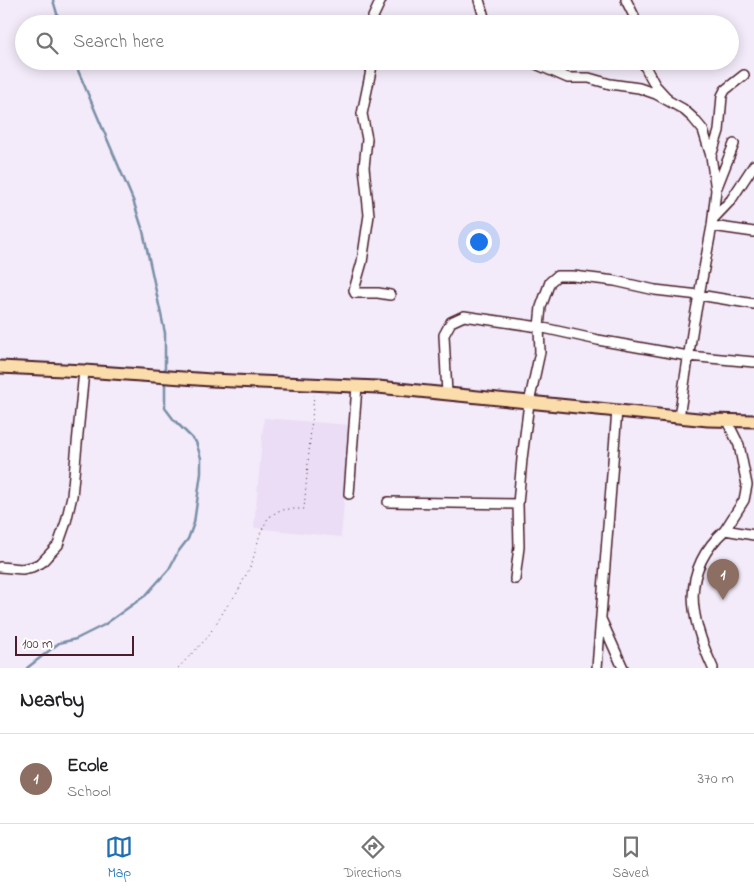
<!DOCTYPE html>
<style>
:root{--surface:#fff;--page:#f6f6f6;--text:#202124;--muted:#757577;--line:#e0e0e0;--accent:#1f6fb2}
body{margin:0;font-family:"Indie Flower",sans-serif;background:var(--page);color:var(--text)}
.scale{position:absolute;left:15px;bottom:12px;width:119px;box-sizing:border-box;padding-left:5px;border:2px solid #4a1f2b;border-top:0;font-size:14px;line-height:18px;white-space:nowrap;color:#4a1f2b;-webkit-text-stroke:4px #fff;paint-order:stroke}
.you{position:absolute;left:478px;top:241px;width:18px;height:18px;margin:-12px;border:4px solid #fff;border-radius:50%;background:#1a73e8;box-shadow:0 0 0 8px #1a73e833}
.badge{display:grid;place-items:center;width:32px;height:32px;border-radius:50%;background:var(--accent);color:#fff;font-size:16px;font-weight:700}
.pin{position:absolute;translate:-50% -41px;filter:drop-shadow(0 1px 2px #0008)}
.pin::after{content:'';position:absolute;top:26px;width:18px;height:15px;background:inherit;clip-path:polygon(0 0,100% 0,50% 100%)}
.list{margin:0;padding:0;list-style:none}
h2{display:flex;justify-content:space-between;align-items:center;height:65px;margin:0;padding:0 20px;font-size:21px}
h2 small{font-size:16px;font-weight:400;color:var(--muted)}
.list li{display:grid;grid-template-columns:32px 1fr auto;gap:15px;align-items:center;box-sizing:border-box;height:90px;padding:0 20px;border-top:1px solid var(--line)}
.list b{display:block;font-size:19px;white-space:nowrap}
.list p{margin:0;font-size:16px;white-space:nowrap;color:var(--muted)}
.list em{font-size:16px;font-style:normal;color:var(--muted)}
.icon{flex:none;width:28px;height:28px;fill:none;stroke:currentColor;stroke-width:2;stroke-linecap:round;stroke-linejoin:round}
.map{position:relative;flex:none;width:754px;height:668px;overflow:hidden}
.search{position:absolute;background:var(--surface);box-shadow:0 2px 12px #0003;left:15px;right:15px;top:15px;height:55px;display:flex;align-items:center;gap:12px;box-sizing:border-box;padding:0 18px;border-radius:28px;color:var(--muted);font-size:19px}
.sheet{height:155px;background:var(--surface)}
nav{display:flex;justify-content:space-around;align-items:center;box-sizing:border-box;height:70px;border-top:1px solid var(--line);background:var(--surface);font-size:14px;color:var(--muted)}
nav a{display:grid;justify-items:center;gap:2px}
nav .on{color:var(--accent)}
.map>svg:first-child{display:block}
</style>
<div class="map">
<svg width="754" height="668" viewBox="0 0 754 668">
<rect width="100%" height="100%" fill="#f3ebf9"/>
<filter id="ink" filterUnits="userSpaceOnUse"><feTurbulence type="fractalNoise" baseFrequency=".02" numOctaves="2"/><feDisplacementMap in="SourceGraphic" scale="10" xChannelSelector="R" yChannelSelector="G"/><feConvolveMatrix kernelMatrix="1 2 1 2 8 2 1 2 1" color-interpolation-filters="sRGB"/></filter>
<g filter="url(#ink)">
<!-- built -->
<path fill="#eaddf5" d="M 264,418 L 351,425 L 341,537 L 254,528 Z"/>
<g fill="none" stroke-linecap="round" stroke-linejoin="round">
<!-- stream -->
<path stroke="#7a8fa8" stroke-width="2.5" d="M 53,0 L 60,24
M 74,61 L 133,200 L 143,231 L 165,333 L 165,373
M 27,668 L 59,643 L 76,639 L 104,625 L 146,595 L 169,569 L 178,552 L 188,539 L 194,523 L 201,473 L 201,458 L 196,442 L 174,420 L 165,408 L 165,381"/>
<!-- minor casing -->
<g stroke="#4a1f2b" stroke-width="12">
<path id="minor" d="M 479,0 L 486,24
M 626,0 L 634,16 L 634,24
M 372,24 L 373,17 L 381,0
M 373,61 L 362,114 L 367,139 L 364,167 L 369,215 L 362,262 L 354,290 L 355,293 L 378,293 L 390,295
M 529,61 L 568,78 L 589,78 L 610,84 L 639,88 L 656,94 L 683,109 L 693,118 L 703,130 L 711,156 L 716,190 L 712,226 L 693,327 L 679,417
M 642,61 L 655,85 L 666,97
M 711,156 L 719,131 L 722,96 L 725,90 L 744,75
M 717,187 L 734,144
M 713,219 L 731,200 L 754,165
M 712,226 L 754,232
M 447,394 L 444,335 L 451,322 L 464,316 L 539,327 L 598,340 L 688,356 L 754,362
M 349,494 L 357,386
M 388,502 L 518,504
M 725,530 L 744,500 L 747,485 L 739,445 L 727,421
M 0,567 L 22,569 L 32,567 L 41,563 L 58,545 L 66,522 L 72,496 L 84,371
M 515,579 L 519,547 L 518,504 L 522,459 L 529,403 L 540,352 L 539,327 L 541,307 L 550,282 L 557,276 L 573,276 L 615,281 L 655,290 L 699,295 L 754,304
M 601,619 L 623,668
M 597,668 L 617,410
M 713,668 C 690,618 679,572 725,530 L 754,535"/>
</g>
<!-- major casing -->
<g stroke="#4a1f2b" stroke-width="15">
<path id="major" d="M 0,367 L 84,371 L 211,380 L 378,387 L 708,420 L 754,421"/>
</g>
<!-- path -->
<path stroke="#4a1f2b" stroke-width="1" stroke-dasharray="1 4" stroke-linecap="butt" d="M 178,668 L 207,638 L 227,606 L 237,593 L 252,563 L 260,534 L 268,518 L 278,511 L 288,509 L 304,509 L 314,395"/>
<!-- minor -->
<use href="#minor" stroke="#fff" stroke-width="9"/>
<!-- major -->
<use href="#major" stroke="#fbddab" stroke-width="11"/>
</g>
</g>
</svg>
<div class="scale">100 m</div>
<div class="you"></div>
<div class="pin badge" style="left:723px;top:600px;background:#8d6e63">1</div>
<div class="search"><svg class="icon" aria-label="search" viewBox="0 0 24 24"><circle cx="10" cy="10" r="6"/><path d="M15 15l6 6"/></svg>Search here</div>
</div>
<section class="sheet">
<h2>Nearby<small></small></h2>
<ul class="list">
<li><span class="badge" style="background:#8d6e63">1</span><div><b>Ecole</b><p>School</p></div><em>370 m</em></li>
</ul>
</section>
<nav>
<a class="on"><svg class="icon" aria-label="map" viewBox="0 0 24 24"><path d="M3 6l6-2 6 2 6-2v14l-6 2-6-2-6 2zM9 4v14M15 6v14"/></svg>Map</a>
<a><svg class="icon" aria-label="directions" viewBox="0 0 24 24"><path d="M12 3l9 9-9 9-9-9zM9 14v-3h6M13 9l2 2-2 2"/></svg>Directions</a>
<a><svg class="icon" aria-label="saved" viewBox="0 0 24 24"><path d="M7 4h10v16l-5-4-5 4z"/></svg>Saved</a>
</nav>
